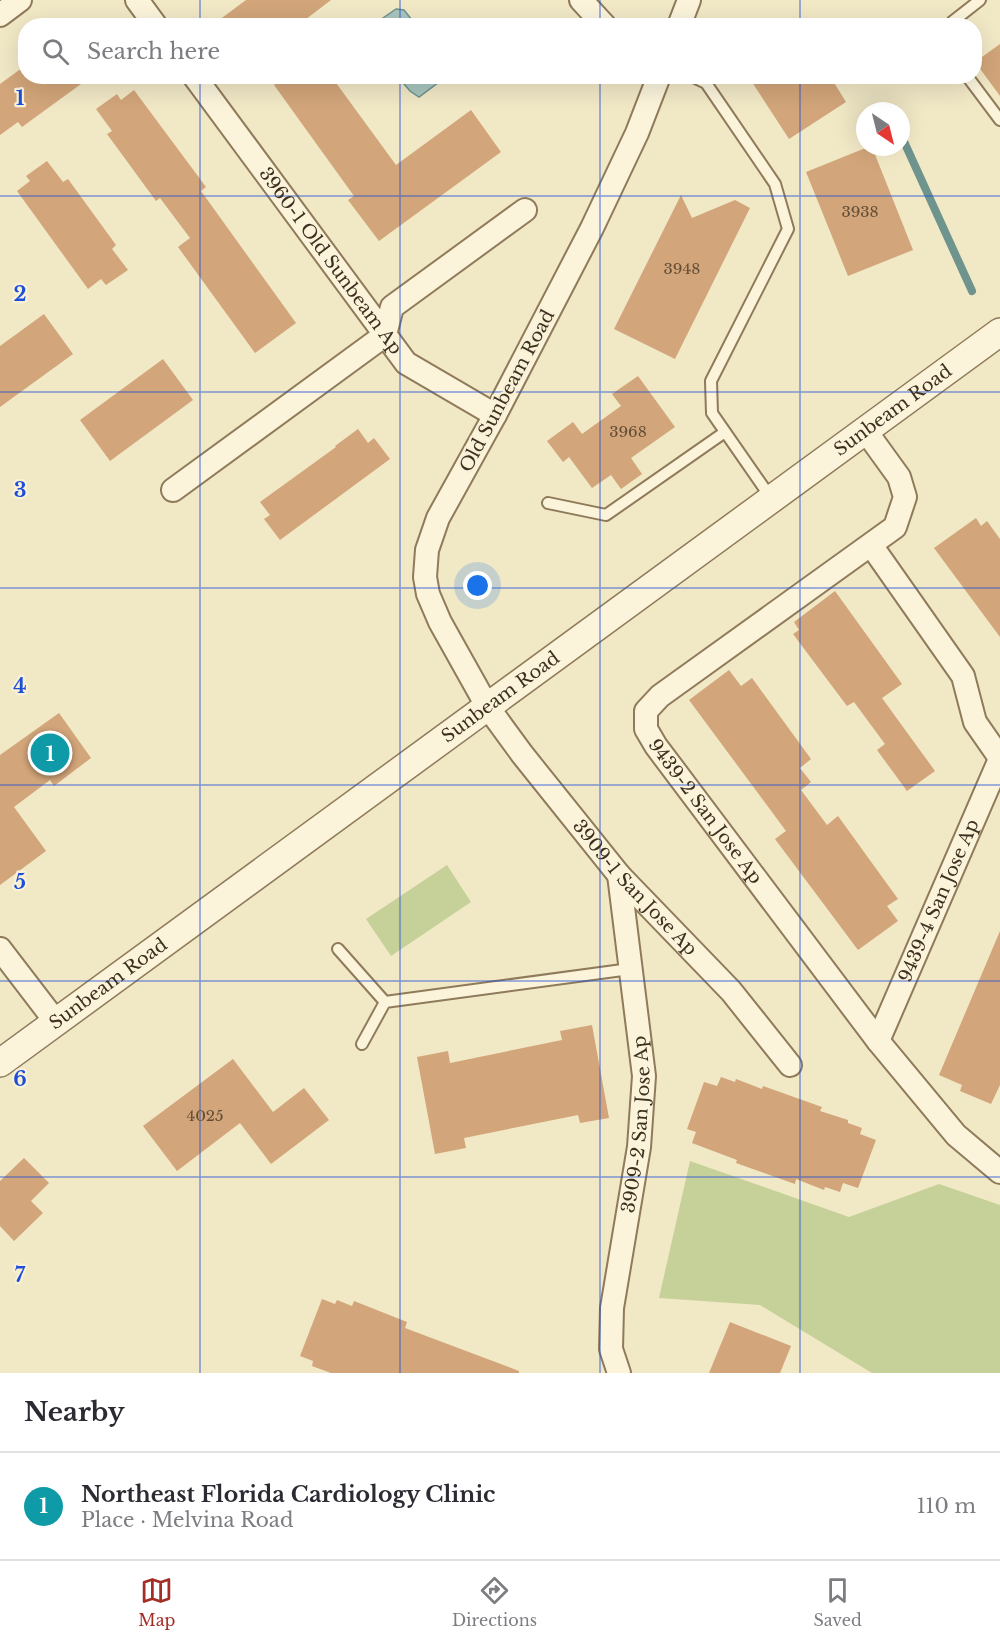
<!DOCTYPE html>
<meta charset="utf-8">
<style>
:root{--surface:#fff;--page:#f2f2f3;--text:#2b2b33;--muted:#7c7c81;--line:#e1e1e2;--accent:#a22e26}
body{margin:0;font-family:"Libre Baskerville",serif;background:var(--page);color:var(--text)}
.compass{position:absolute;left:856px;top:102px;width:54px;height:54px;border-radius:50%;background:var(--surface);box-shadow:0 6px 24px #0002;rotate:145deg}
.you{position:absolute;left:478px;top:586px;width:21px;height:21px;margin:-15px;border:4px solid #fff;border-radius:50%;background:#1a73e8;box-shadow:0 0 0 9px #1a73e833}
.badge{display:grid;place-items:center;width:39px;height:39px;border-radius:50%;background:var(--accent);color:#fff;font-size:20px;font-weight:700}
.pin{position:absolute;translate:-50% -50%;border:3px solid #fff;box-shadow:0 2px 6px #0006}
.list{margin:0;padding:0;list-style:none}
h2{display:flex;justify-content:space-between;align-items:center;height:78px;margin:0;padding:0 24px;font-size:26px}
h2 small{font-size:20px;font-weight:400;color:var(--muted)}
.list li{display:grid;grid-template-columns:39px 1fr auto;gap:18px;align-items:center;box-sizing:border-box;height:108px;padding:0 24px;border-top:2px solid var(--line)}
.list b{display:block;font-size:22px;white-space:nowrap}
.list p{margin:0;font-size:20px;white-space:nowrap;color:var(--muted)}
.list em{font-size:20px;font-style:normal;color:var(--muted)}
.icon{flex:none;width:33px;height:33px;fill:none;stroke:currentColor;stroke-width:2;stroke-linecap:round;stroke-linejoin:round}
.map{position:relative;flex:none;width:1000px;height:1373px;overflow:hidden}
.search{position:absolute;background:var(--surface);box-shadow:0 6px 24px #0002;left:18px;right:18px;top:18px;height:66px;display:flex;align-items:center;gap:15px;box-sizing:border-box;padding:0 21px;border-radius:24px;color:var(--muted);font-size:22px}
.sheet{height:186px;background:var(--surface)}
nav{display:flex;justify-content:space-around;align-items:center;box-sizing:border-box;height:84px;border-top:2px solid var(--line);background:var(--surface);font-size:16px;color:var(--muted)}
nav a{display:grid;justify-items:center;gap:3px}
nav .on{color:var(--accent)}
.map>svg:first-child{display:block}
</style>
<div class="map">
<svg width="1000" height="1373" viewBox="0 0 1000 1373">
<rect width="100%" height="100%" fill="#f1e8c6"/>
<!-- green -->
<path fill="#c6d199" d="M 447,865 L 471,902 L 391,956 L 366,919 Z
M 690,1161 L 849,1217 L 939,1184 L 1000,1205 L 1000,1373 L 872,1373 L 760,1305 L 659,1298 Z"/>
<!-- water -->
<path fill="#a8c5be" stroke="#6e948d" stroke-width="1.5" d="M 396,9 L 404,10 L 416,25 L 373,25 Z
M 398,77 L 440,77 L 439,82 L 419,97 L 410,91 Z"/>
<g fill="none" stroke-linecap="round" stroke-linejoin="round">
<!-- stream -->
<path stroke="#6e948d" stroke-width="8" d="M 901,135 L 972,291"/>
</g>
<!-- building -->
<path fill="#d2a57a" d="M 246,0 L 331,0 L 297,26 L 211,26 Z
M 1000,44 L 1000,96 L 975,62 Z
M 26,65 L 26,76 L 92,76 L 22,127 L 18,122 L 0,135 L 0,84 Z
M 286,76 L 331,76 L 396,165 L 471,110 L 501,152 L 379,241 L 348,200 L 354,196 L 274,85 Z
M 748,76 L 830,76 L 846,102 L 789,139 Z
M 134,90 L 206,187 L 201,191 L 296,323 L 255,353 L 178,247 L 190,238 L 160,198 L 156,201 L 107,134 L 112,131 L 96,109 L 117,94 L 121,100 Z
M 868,147 L 872,147 L 913,250 L 848,276 L 806,172 Z
M 47,161 L 63,182 L 68,179 L 116,245 L 112,249 L 128,270 L 106,285 L 101,279 L 88,289 L 17,191 L 30,181 L 26,176 Z
M 681,195 L 692,218 L 735,200 L 750,208 L 675,359 L 614,329 Z
M 44,314 L 73,354 L 0,407 L 0,346 Z
M 163,359 L 193,400 L 110,461 L 80,420 Z
M 638,376 L 675,427 L 631,458 L 642,474 L 621,489 L 611,475 L 592,488 L 569,457 L 563,462 L 547,441 L 573,422 L 582,434 L 621,406 L 612,394 Z
M 358,429 L 368,443 L 374,438 L 390,459 L 280,540 L 264,519 L 270,515 L 260,502 L 336,447 L 335,446 Z
M 976,518 L 981,526 L 987,521 L 1000,539 L 1000,637 L 934,548 Z
M 835,591 L 902,684 L 882,698 L 935,771 L 907,791 L 877,750 L 885,744 L 854,702 L 847,706 L 793,634 L 799,630 L 794,622 Z
M 729,670 L 741,686 L 752,678 L 811,759 L 800,768 L 811,782 L 801,790 L 827,825 L 838,816 L 898,899 L 887,906 L 898,921 L 858,950 L 775,839 L 786,831 L 689,700 Z
M 59,713 L 91,758 L 54,786 L 50,780 L 14,807 L 46,851 L 0,885 L 0,755 Z
M 1000,931 L 1000,1085 L 991,1104 L 960,1091 L 962,1085 L 939,1075 Z
M 592,1025 L 609,1118 L 580,1123 L 578,1115 L 464,1138 L 466,1148 L 435,1154 L 417,1057 L 448,1051 L 450,1063 L 562,1040 L 560,1031 Z
M 233,1059 L 273,1112 L 304,1088 L 329,1120 L 271,1164 L 240,1123 L 177,1171 L 143,1126 Z
M 721,1077 L 735,1082 L 736,1079 L 762,1089 L 763,1086 L 822,1107 L 820,1111 L 848,1120 L 848,1123 L 862,1128 L 860,1134 L 876,1140 L 858,1188 L 843,1183 L 840,1192 L 825,1187 L 824,1190 L 796,1179 L 795,1184 L 736,1163 L 737,1160 L 692,1143 L 696,1132 L 687,1129 L 704,1082 L 717,1086 Z
M 24,1158 L 49,1183 L 31,1201 L 43,1213 L 14,1241 L 0,1226 L 0,1181 Z
M 322,1299 L 335,1304 L 337,1300 L 352,1306 L 354,1301 L 407,1322 L 405,1328 L 519,1371 L 519,1373 L 331,1373 L 312,1366 L 313,1361 L 300,1356 Z
M 730,1322 L 791,1346 L 780,1373 L 709,1373 Z"/>
<g fill="none" stroke-linecap="round" stroke-linejoin="round">
<!-- service casing -->
<g stroke="#8f7a5a" stroke-width="14">
<path id="service" d="M 952,26 L 952,22 L 980,0
M 691,76 L 706,83 L 775,184 L 788,229 L 711,381 L 712,413 L 771,498
M 967,76 L 1000,120
M 548,503 L 606,515 L 725,432
M 338,949 L 385,1002 L 630,969
M 362,1044 L 385,1002"/>
</g>
<!-- minor casing -->
<g stroke="#8f7a5a" stroke-width="26">
<g id="minor">
<path d="M 137,0 L 156,26"/>
<path d="M 581,0 L 605,26"/>
<path d="M 0,15 L 20,0"/>
<path d="M 679,26 L 689,0"/>
<path id="s1" d="M 194,76 L 406,363 L 495,415"/>
<path id="s2" d="M 659,76 L 637,133 L 592,228 L 495,415 L 438,518 L 427,550 L 425,577 L 428,594 L 440,622 L 487,706 L 522,754 L 619,875 L 731,991 L 790,1065"/>
<path id="s3" d="M 865,430 L 899,477 L 905,497 L 895,527 L 660,696 L 646,711 L 646,729 L 656,746 L 878,1041 L 956,1135 L 1000,1172"/>
<path d="M 173,490 L 385,335 L 392,307 L 525,210"/>
<path d="M 871,545 L 963,676 L 975,722 L 1000,758"/>
<path d="M 0,949 L 56,1022"/>
<path id="s4" d="M 878,1041 L 1000,759"/>
<path id="s5" d="M 619,1373 L 611,1349 L 612,1308 L 639,1147 L 644,1076 L 619,875"/>
</g>
</g>
<!-- tertiary casing -->
<g stroke="#8f7a5a" stroke-width="30">
<g id="tertiary">
<path id="s6" d="M 0,1063 L 1000,332"/>
</g>
</g>
<!-- service -->
<use href="#service" stroke="#fbf4db" stroke-width="10"/>
<!-- minor -->
<use href="#minor" stroke="#fbf4db" stroke-width="22"/>
<!-- tertiary -->
<use href="#tertiary" stroke="#fbf4db" stroke-width="27"/>
</g>
<!-- grid -->
<path fill="none" stroke="#1d4ed8" stroke-width="1.5" stroke-opacity="0.55" d="M 200,0 L 200,26M 400,0 L 400,26M 600,0 L 600,26M 800,0 L 800,26M 200,76 L 200,1373M 400,76 L 400,1373M 600,76 L 600,1373M 800,76 L 800,1373M 0,196 L 1000,196M 0,392 L 1000,392M 0,588 L 1000,588M 0,785 L 1000,785M 0,981 L 1000,981M 0,1177 L 1000,1177"/>
<g text-anchor="middle" dominant-baseline="central" stroke-width="4.5" stroke-linejoin="round" paint-order="stroke">
<!-- number labels -->
<g font-size="15" fill="#634d36">
<text x="860" y="211">3938</text>
<text x="682" y="268">3948</text>
<text x="628" y="431">3968</text>
<text x="205" y="1115">4025</text>
</g>
<!-- street labels -->
<g font-size="18" fill="#3e301f" stroke="#f8f1d7">
<text stroke="none"><textPath href="#s1" startOffset="230">3960-1 Old Sunbeam Ap</textPath></text>
<text transform="translate(507 391) rotate(-62)">Old Sunbeam Road</text>
<text stroke="none"><textPath href="#s6" startOffset="1106">Sunbeam Road</textPath></text>
<text stroke="none"><textPath href="#s6" startOffset="620">Sunbeam Road</textPath></text>
<text stroke="none"><textPath href="#s3" startOffset="540">9439-2 San Jose Ap</textPath></text>
<text stroke="none"><textPath href="#s2" startOffset="934">3909-1 San Jose Ap</textPath></text>
<text stroke="none"><textPath href="#s4" startOffset="153">9439-4 San Jose Ap</textPath></text>
<text stroke="none"><textPath href="#s6" startOffset="134">Sunbeam Road</textPath></text>
<text stroke="none"><textPath href="#s5" startOffset="252">3909-2 San Jose Ap</textPath></text>
</g>
</g>
<g font-size="20" text-anchor="middle" font-weight="bold" fill="#1d4ed8" stroke="#f8f1d7" stroke-width="4.5" stroke-linejoin="round" paint-order="stroke">
<text x="20" y="105">1</text>
<text x="20" y="301">2</text>
<text x="20" y="497">3</text>
<text x="20" y="693">4</text>
<text x="20" y="889">5</text>
<text x="20" y="1086">6</text>
<text x="20" y="1282">7</text>
</g>
</svg>
<svg class="compass" viewBox="-18 -18 36 36"><path d="M0-13l5 13h-10z" fill="#e53935"/><path d="M0 13l5-13h-10z" fill="#7c7c81"/></svg>
<div class="you"></div>
<div class="pin badge" style="left:50px;top:753px;background:#0f9aa8">1</div>
<div class="search"><svg class="icon" aria-label="search" viewBox="0 0 24 24"><circle cx="10" cy="10" r="6"/><path d="M15 15l6 6"/></svg>Search here</div>
</div>
<section class="sheet">
<h2>Nearby<small></small></h2>
<ul class="list">
<li><span class="badge" style="background:#0f9aa8">1</span><div><b>Northeast Florida Cardiology Clinic</b><p>Place · Melvina Road</p></div><em>110 m</em></li>
</ul>
</section>
<nav>
<a class="on"><svg class="icon" aria-label="map" viewBox="0 0 24 24"><path d="M3 6l6-2 6 2 6-2v14l-6 2-6-2-6 2zM9 4v14M15 6v14"/></svg>Map</a>
<a><svg class="icon" aria-label="directions" viewBox="0 0 24 24"><path d="M12 3l9 9-9 9-9-9zM9 14v-3h6M13 9l2 2-2 2"/></svg>Directions</a>
<a><svg class="icon" aria-label="saved" viewBox="0 0 24 24"><path d="M7 4h10v16l-5-4-5 4z"/></svg>Saved</a>
</nav>
